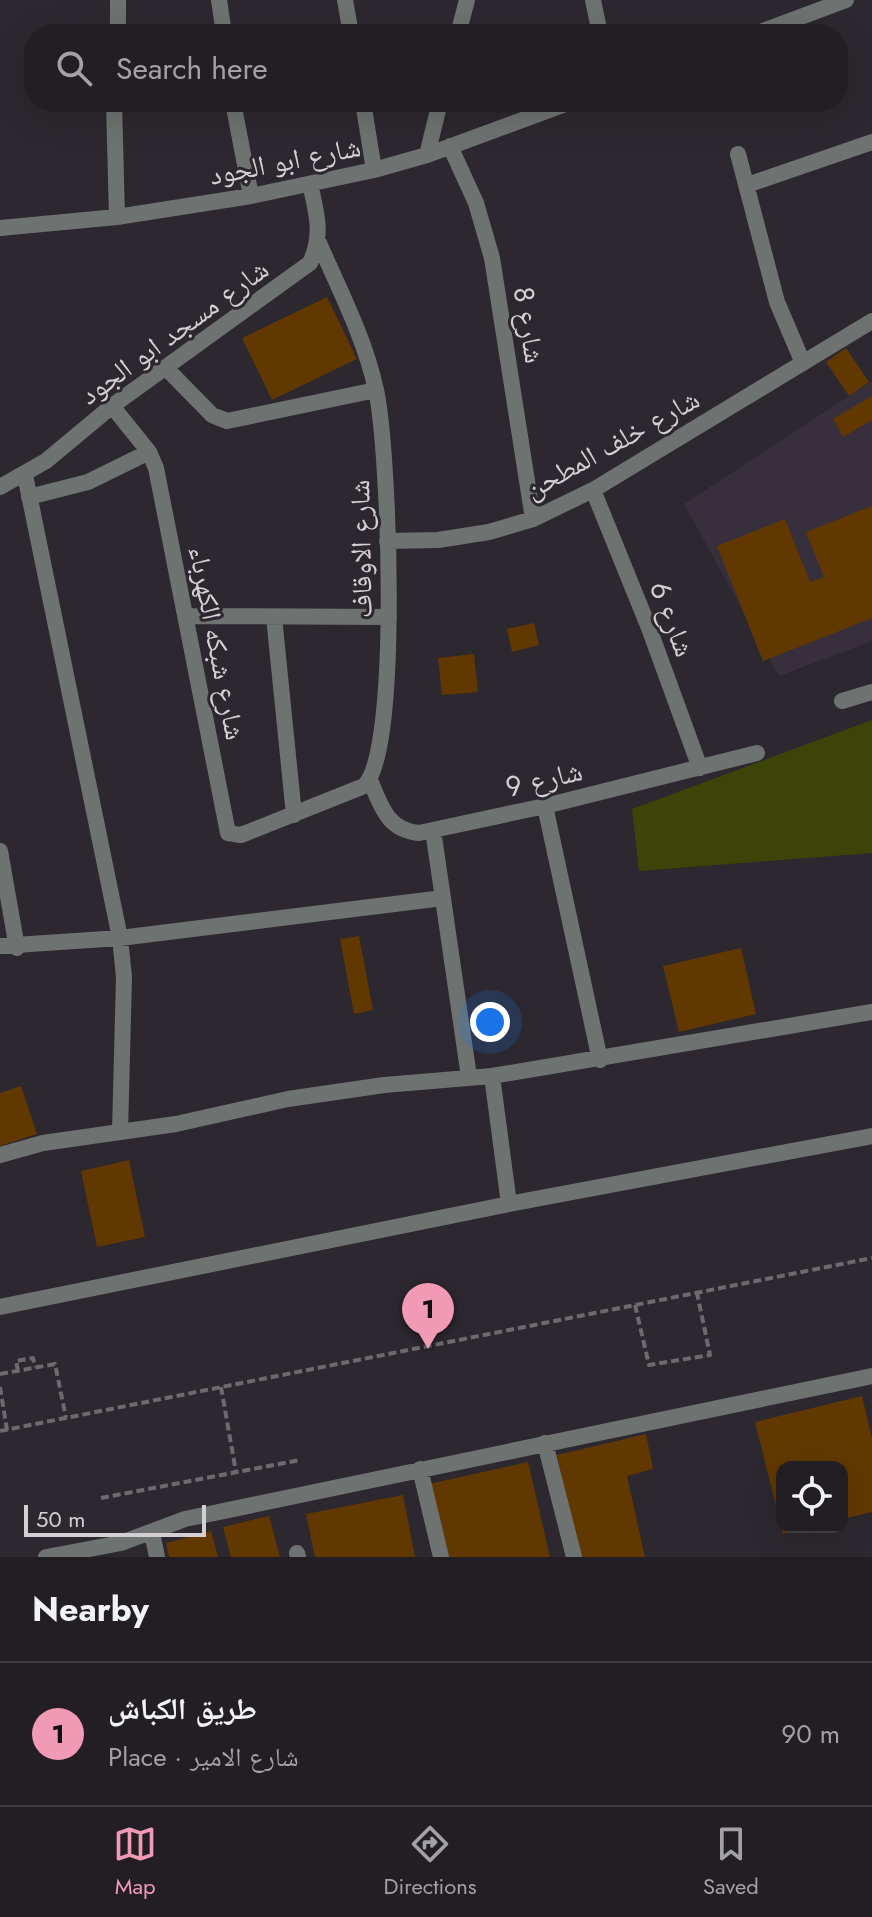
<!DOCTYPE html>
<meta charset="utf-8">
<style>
:root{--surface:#221e23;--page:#2e2b30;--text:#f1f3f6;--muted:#a2a2a6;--line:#3f3c41;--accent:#f09ab6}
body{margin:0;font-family:Jost,"Noto Naskh Arabic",sans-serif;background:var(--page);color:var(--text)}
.controls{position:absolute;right:24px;bottom:24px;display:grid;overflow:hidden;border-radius:16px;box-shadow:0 8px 32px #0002}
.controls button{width:72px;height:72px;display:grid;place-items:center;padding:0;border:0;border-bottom:2px solid var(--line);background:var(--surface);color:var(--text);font:40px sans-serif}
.scale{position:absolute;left:24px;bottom:20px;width:182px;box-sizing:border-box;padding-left:8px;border:4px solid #d3d0d5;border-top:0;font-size:22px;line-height:28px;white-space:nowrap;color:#d3d0d5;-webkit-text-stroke:6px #2d282f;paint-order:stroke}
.you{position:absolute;left:490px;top:1022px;width:28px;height:28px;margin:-20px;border:6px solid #fff;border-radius:50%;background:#1a73e8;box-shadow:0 0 0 12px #1a73e833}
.badge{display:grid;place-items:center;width:52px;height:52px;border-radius:50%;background:var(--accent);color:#111;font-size:26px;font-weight:700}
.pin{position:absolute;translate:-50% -66px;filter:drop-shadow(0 2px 4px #0008)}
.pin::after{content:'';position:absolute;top:42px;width:28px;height:24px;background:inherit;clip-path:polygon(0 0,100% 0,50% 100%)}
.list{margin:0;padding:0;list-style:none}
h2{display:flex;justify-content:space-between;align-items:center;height:104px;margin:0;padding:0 32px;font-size:34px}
h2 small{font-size:26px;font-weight:400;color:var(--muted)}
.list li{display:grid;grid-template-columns:52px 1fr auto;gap:24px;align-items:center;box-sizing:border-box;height:144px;padding:0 32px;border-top:2px solid var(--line)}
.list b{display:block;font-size:30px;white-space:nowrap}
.list p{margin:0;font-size:26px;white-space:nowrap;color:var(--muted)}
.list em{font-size:26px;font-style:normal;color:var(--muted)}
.icon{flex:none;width:44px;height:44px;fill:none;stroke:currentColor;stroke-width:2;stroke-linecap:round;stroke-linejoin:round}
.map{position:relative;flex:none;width:872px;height:1557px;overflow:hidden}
.search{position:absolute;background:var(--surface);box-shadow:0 8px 32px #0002;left:24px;right:24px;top:24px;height:88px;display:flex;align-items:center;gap:20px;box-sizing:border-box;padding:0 28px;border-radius:32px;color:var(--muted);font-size:30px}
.sheet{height:248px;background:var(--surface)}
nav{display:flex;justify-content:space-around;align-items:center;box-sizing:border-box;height:112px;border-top:2px solid var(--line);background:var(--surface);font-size:22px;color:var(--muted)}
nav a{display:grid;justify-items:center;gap:4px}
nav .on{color:var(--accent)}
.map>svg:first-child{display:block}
</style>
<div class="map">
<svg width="872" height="1557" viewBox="0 0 872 1557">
<rect width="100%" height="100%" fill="#2d282f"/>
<!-- built -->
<path fill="#382f3c" d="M 872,381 L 872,641 L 779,676 L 684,504 Z"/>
<!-- green -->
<path fill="#3c4507" d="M 872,720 L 872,853 L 639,871 L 632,809 Z"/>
<!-- building -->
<path fill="#613800" d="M 327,297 L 357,359 L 272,400 L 242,338 Z
M 846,348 L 869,382 L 849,396 L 826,362 Z
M 872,396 L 872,420 L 843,437 L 833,419 Z
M 872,506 L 872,618 L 763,661 L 717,546 L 785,519 L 810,582 L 824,577 L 806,532 Z
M 534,623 L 539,645 L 512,652 L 507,629 Z
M 474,654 L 478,692 L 442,695 L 438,658 Z
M 359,936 L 373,1010 L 354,1014 L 340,939 Z
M 741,948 L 756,1014 L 679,1032 L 663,966 Z
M 21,1086 L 37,1134 L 0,1146 L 0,1093 Z
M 129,1160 L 145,1237 L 97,1247 L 81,1171 Z
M 862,1396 L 872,1438 L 872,1512 L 842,1519 L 842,1467 L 782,1467 L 782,1527 L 806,1528 L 783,1534 L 755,1422 Z
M 646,1434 L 653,1469 L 627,1476 L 645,1557 L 579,1557 L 557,1455 Z
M 528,1462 L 550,1557 L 446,1557 L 429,1484 Z
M 403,1495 L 415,1557 L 315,1557 L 306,1514 Z
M 269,1516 L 280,1557 L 231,1557 L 223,1527 Z
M 211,1531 L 218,1557 L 169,1557 L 166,1543 Z"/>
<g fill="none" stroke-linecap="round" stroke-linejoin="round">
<!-- path -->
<path stroke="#6d696f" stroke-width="4" stroke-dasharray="8 4" stroke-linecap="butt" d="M 635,1305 L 649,1365 L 710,1355 L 697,1293
M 18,1371 L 16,1361 L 33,1358 L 35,1367
M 0,1374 L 55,1364 L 66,1418
M 0,1387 L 7,1430
M 221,1387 L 236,1472
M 0,1431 L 872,1258
M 101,1498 L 300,1460"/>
<!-- minor -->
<path stroke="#6e7372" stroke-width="16" d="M 219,0 L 224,34
M 345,0 L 351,34
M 593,0 L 600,34
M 118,34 L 118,0
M 458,34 L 467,0
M 755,34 L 846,0
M 114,102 L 117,217
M 233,102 L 251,196
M 363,102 L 374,170
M 450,146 L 476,203 L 492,258 L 533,519
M 738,154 L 777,302 L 803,363
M 427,155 L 440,102
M 747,185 L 872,142
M 0,228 L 117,217 L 251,196 L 374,170 L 427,155 L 571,102
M 166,368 L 212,415 L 227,421 L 376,390
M 112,406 L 149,452 L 156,468 L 228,833 L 241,835 L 364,786 C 401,752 389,447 376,390 C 365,339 340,291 319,243
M 25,475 L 120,938 L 124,977 L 120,1132
M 0,487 L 46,461 L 112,406 L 310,263 C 323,235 317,214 310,184
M 593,490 L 649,628 L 700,768
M 29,497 L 88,482 L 149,452
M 387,541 L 438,540 L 489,532 L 533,519 L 593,490 L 872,321
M 186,616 L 389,617
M 274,617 L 294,815
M 842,701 L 872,692
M 370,780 C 381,806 387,830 419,833 L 545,806 L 757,753
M 545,806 L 600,1060
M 433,830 L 469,1077
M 0,851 L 17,948
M 0,946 L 120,938 L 443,898
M 492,1076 L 872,1012
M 0,1155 L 43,1143 L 176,1124 L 288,1099 L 384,1085 L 492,1076 L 509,1204
M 0,1307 L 509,1204 L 872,1136
M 545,1443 L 574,1557
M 420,1469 L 441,1557
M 152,1533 L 157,1557
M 297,1553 L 298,1557
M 46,1557 L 121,1543 L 185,1519 L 872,1376"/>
</g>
<g text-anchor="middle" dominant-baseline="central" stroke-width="6" stroke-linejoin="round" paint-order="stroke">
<!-- street labels -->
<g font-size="28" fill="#d3d0d5" stroke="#2d282f">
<text transform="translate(285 161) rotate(-11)">شارع ابو الجود</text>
<text transform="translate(529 325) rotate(81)">شارع 8</text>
<text transform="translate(174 332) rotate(-36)">شارع مسجد ابو الجود</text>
<text transform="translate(612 444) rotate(-29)">شارع خلف المطحن</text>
<text transform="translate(361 549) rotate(-91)">شارع الاوقاف</text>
<text transform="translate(672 619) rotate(69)">شارع 6</text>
<text transform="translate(217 643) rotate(79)">شارع شبكه الكهرباء</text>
<text transform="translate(544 779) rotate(-13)">شارع 9</text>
</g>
</g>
</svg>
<div class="controls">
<button><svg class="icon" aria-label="locate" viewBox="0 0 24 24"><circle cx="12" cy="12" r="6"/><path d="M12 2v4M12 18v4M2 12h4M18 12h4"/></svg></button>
</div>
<div class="scale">50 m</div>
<div class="you"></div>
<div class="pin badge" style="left:428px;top:1349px">1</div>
<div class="search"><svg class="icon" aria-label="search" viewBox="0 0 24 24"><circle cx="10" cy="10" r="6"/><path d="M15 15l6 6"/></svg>Search here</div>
</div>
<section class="sheet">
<h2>Nearby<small></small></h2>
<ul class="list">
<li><span class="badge">1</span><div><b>طريق الكباش</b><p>Place · شارع الامير</p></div><em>90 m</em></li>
</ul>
</section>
<nav>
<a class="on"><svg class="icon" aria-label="map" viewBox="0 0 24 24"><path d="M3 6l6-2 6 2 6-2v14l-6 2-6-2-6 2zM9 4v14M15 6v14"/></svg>Map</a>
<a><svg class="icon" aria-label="directions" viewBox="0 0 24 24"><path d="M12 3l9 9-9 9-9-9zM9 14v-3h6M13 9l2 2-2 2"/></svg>Directions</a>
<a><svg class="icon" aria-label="saved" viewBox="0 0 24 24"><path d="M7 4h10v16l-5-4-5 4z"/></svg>Saved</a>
</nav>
